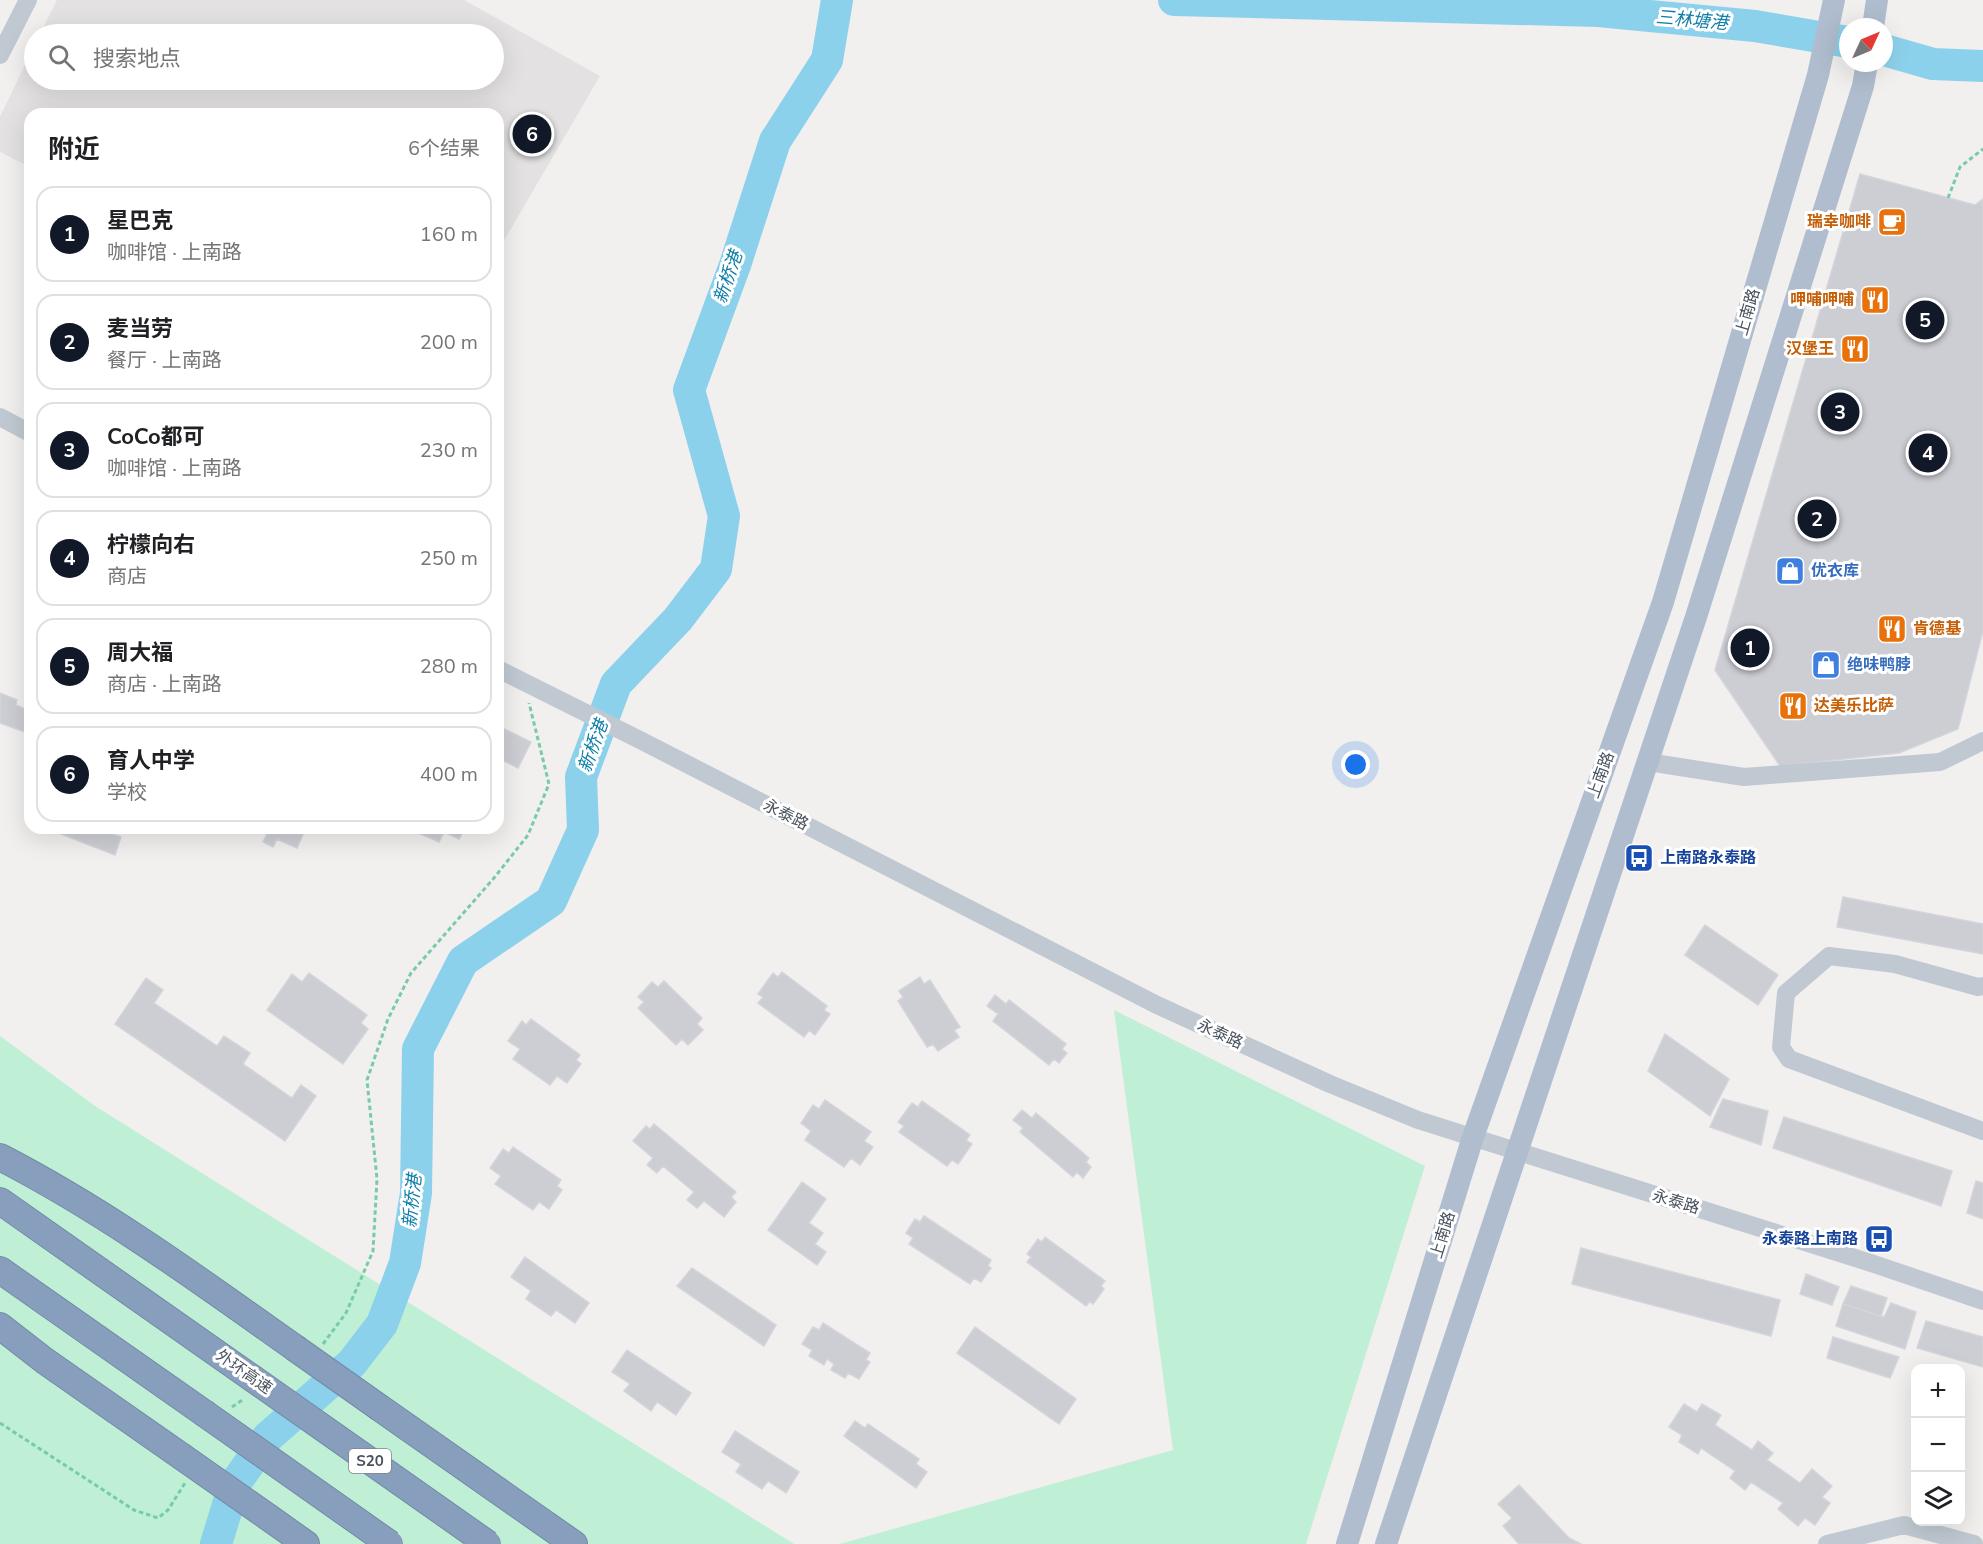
<!DOCTYPE html>
<html lang="zh">
<meta charset="utf-8">
<style>
:root{--surface:#fff;--page:#f6f6f6;--text:#202124;--muted:#757577;--line:#e0e0e0;--accent:#111827}
body{margin:0;font-family:"Nunito Sans","Noto Sans SC",sans-serif;background:var(--page);color:var(--text)}
.controls{position:absolute;right:18px;bottom:18px;display:grid;overflow:hidden;border-radius:12px;box-shadow:0 6px 24px #0002}
.controls button{width:54px;height:54px;display:grid;place-items:center;padding:0;border:0;border-bottom:2px solid var(--line);background:var(--surface);color:var(--text);font:30px sans-serif}
.compass{position:absolute;left:1839px;top:18px;width:54px;height:54px;border-radius:50%;background:var(--surface);box-shadow:0 6px 24px #0002;rotate:46deg}
.you{position:absolute;left:1356px;top:765px;width:21px;height:21px;margin:-15px;border:4px solid #fff;border-radius:50%;background:#1a73e8;box-shadow:0 0 0 9px #1a73e833}
.badge{display:grid;place-items:center;width:39px;height:39px;border-radius:50%;background:var(--accent);color:#fff;font-size:20px;font-weight:700}
.pin{position:absolute;translate:-50% -50%;border:3px solid #fff;box-shadow:0 2px 6px #0006}
.list{margin:0;padding:0;list-style:none}
h2{display:flex;justify-content:space-between;align-items:center;height:78px;margin:0;padding:0 24px;font-size:26px}
h2 small{font-size:20px;font-weight:400;color:var(--muted)}
.list li{display:grid;grid-template-columns:39px 1fr auto;gap:18px;align-items:center;box-sizing:border-box;height:96px;margin:0 12px 12px;padding:0 12px;border:2px solid var(--line);border-radius:18px}
.list b{display:block;font-size:22px;white-space:nowrap}
.list p{margin:0;font-size:20px;white-space:nowrap;color:var(--muted)}
.list em{font-size:20px;font-style:normal;color:var(--muted)}
.icon{flex:none;width:33px;height:33px;fill:none;stroke:currentColor;stroke-width:2;stroke-linecap:round;stroke-linejoin:round}
.map{position:relative;flex:none;width:1983px;height:1544px;overflow:hidden}
.search{position:absolute;background:var(--surface);box-shadow:0 6px 24px #0002;left:24px;top:24px;width:480px;height:66px;display:flex;align-items:center;gap:15px;box-sizing:border-box;padding:0 21px;border-radius:33px;color:var(--muted);font-size:22px}
.panel{position:absolute;background:var(--surface);box-shadow:0 6px 24px #0002;left:24px;top:108px;width:480px;height:726px;border-radius:18px}
.map>svg:first-child{display:block}
</style>
<div class="map">
<svg width="1983" height="1544" viewBox="0 0 1983 1544">
<rect width="100%" height="100%" fill="#f2efef"/>
<!-- education -->
<path fill="#e3e1e1" d="M 57,0 L 464,0 L 600,76 L 498,251 L 498,114 L 30,114 L 30,167 L 0,152 L 0,117 L 34,46 L 34,80 L 494,80 L 494,34 L 40,34 Z"/>
<!-- green -->
<path fill="#bfefd4" d="M 1114,1010 L 1425,1166 L 1306,1544 L 840,1544 L 1173,1450 Z
M 0,1036 L 95,1106 L 794,1544 L 0,1544 Z"/>
<g fill="none" stroke-linecap="round" stroke-linejoin="round">
<!-- river -->
<path stroke="#8cd1eb" stroke-width="32" d="M 1174,0 L 1598,11 L 1755,26 L 1848,42
M 1884,50 L 1933,64 L 1983,66
M 216,1544 L 234,1485 L 268,1437 L 352,1363 L 382,1324 L 405,1263 L 416,1193 L 418,1049 L 463,961 L 551,901 L 583,830 L 581,777 L 616,684 L 678,619 L 716,569 L 724,516 L 689,390 L 735,265 L 775,141 L 827,60 L 837,0"/>
</g>
<!-- building -->
<path fill="#ccced4" stroke="#d3d5db" stroke-width="1.5" d="M 1860,174 L 1975,205 L 1983,199 L 1983,631 L 1958,729 L 1899,753 L 1780,766 L 1715,670 Z
M 0,693 L 17,700 L 16,705 L 30,711 L 30,719 L 25,732 L 0,723 Z
M 498,726 L 531,742 L 518,768 L 498,758 Z
M 46,828 L 111,828 L 109,833 L 121,837 L 115,855 Z
M 255,828 L 297,828 L 304,832 L 297,848 L 277,839 L 273,847 L 263,842 L 267,834 Z
M 412,828 L 465,828 L 459,839 L 444,832 L 439,842 L 412,830 Z
M 1843,897 L 1983,924 L 1983,954 L 1837,927 Z
M 1705,925 L 1778,975 L 1758,1005 L 1685,955 Z
M 782,972 L 827,1006 L 824,1010 L 830,1014 L 815,1035 L 809,1030 L 804,1037 L 758,1003 L 763,997 L 758,994 L 773,973 L 778,977 Z
M 309,973 L 367,1015 L 361,1023 L 368,1029 L 343,1064 L 267,1010 L 292,974 L 302,982 Z
M 920,977 L 924,984 L 930,980 L 960,1027 L 954,1030 L 959,1037 L 938,1051 L 933,1044 L 927,1047 L 898,1001 L 903,997 L 899,991 Z
M 146,978 L 163,990 L 154,1003 L 217,1046 L 224,1036 L 250,1053 L 243,1064 L 292,1098 L 301,1085 L 316,1096 L 285,1141 L 115,1024 Z
M 664,981 L 702,1018 L 697,1024 L 703,1030 L 688,1045 L 682,1039 L 676,1045 L 638,1008 L 644,1002 L 638,997 L 652,982 L 658,987 Z
M 995,995 L 1006,1004 L 1009,1000 L 1066,1044 L 1062,1049 L 1067,1053 L 1059,1063 L 1054,1059 L 1049,1065 L 993,1021 L 998,1014 L 987,1006 Z
M 531,1019 L 580,1055 L 576,1060 L 581,1064 L 567,1083 L 557,1076 L 550,1085 L 513,1059 L 520,1049 L 508,1041 L 522,1021 L 526,1025 Z
M 1665,1034 L 1729,1079 L 1710,1116 L 1648,1071 Z
M 1723,1099 L 1768,1111 L 1761,1145 L 1710,1127 Z
M 825,1100 L 871,1132 L 864,1141 L 873,1147 L 860,1165 L 851,1158 L 844,1167 L 805,1140 L 811,1131 L 801,1123 L 813,1105 L 819,1109 Z
M 922,1101 L 970,1135 L 966,1140 L 972,1144 L 958,1164 L 952,1160 L 947,1166 L 899,1132 L 904,1126 L 898,1122 L 912,1103 L 918,1107 Z
M 1022,1110 L 1032,1118 L 1036,1113 L 1089,1158 L 1086,1162 L 1091,1167 L 1083,1178 L 1077,1172 L 1073,1177 L 1020,1132 L 1023,1128 L 1013,1120 Z
M 1784,1117 L 1952,1171 L 1941,1206 L 1773,1148 Z
M 654,1124 L 736,1192 L 731,1197 L 736,1202 L 724,1217 L 704,1201 L 697,1208 L 687,1200 L 694,1192 L 663,1166 L 657,1173 L 647,1165 L 653,1158 L 633,1141 L 646,1126 L 650,1129 Z
M 513,1147 L 561,1180 L 557,1186 L 562,1190 L 549,1209 L 539,1202 L 533,1210 L 495,1184 L 501,1176 L 490,1168 L 503,1149 L 509,1153 Z
M 1976,1181 L 1983,1183 L 1983,1219 L 1967,1213 Z
M 802,1182 L 826,1199 L 809,1223 L 823,1233 L 815,1244 L 826,1252 L 817,1265 L 768,1230 Z
M 924,1216 L 991,1260 L 988,1266 L 991,1268 L 981,1282 L 974,1278 L 970,1284 L 909,1244 L 913,1238 L 906,1233 L 915,1219 L 920,1222 Z
M 1045,1237 L 1105,1281 L 1101,1286 L 1104,1289 L 1093,1304 L 1090,1301 L 1086,1306 L 1027,1262 L 1031,1257 L 1027,1254 L 1038,1239 L 1042,1242 Z
M 1581,1248 L 1780,1300 L 1771,1336 L 1572,1284 Z
M 525,1257 L 589,1303 L 575,1323 L 556,1310 L 551,1316 L 526,1299 L 531,1291 L 511,1277 Z
M 692,1268 L 776,1325 L 764,1346 L 677,1286 Z
M 1806,1274 L 1839,1287 L 1832,1305 L 1800,1294 Z
M 1851,1286 L 1887,1298 L 1881,1316 L 1843,1304 Z
M 1891,1303 L 1916,1312 L 1905,1349 L 1836,1326 L 1843,1304 L 1884,1317 Z
M 1926,1321 L 1983,1337 L 1983,1367 L 1917,1348 Z
M 823,1323 L 870,1353 L 866,1360 L 870,1362 L 859,1379 L 848,1373 L 845,1378 L 831,1370 L 834,1364 L 827,1359 L 824,1365 L 809,1356 L 812,1350 L 802,1344 L 813,1327 L 819,1330 Z
M 975,1327 L 1076,1399 L 1059,1424 L 957,1353 Z
M 1833,1337 L 1899,1357 L 1890,1378 L 1827,1358 Z
M 627,1350 L 691,1393 L 676,1415 L 657,1402 L 651,1411 L 624,1391 L 630,1384 L 612,1372 Z
M 1684,1404 L 1697,1412 L 1702,1404 L 1721,1415 L 1715,1425 L 1752,1450 L 1758,1441 L 1773,1453 L 1767,1460 L 1800,1483 L 1812,1469 L 1832,1486 L 1822,1497 L 1830,1503 L 1815,1525 L 1805,1518 L 1798,1526 L 1778,1509 L 1783,1503 L 1751,1482 L 1745,1490 L 1730,1478 L 1735,1471 L 1701,1448 L 1698,1454 L 1679,1442 L 1682,1435 L 1669,1427 Z
M 855,1421 L 865,1428 L 868,1424 L 919,1459 L 916,1464 L 927,1472 L 916,1488 L 844,1436 Z
M 735,1431 L 799,1472 L 786,1493 L 768,1481 L 762,1489 L 736,1472 L 741,1464 L 722,1452 Z
M 1519,1485 L 1569,1538 L 1581,1544 L 1519,1544 L 1503,1526 L 1512,1518 L 1498,1504 Z"/>
<g fill="none" stroke-linecap="round" stroke-linejoin="round">
<!-- highway casing -->
<g stroke="#7389a9" stroke-width="28">
<path id="highway" d="M 0,1157 C 105,1211 199,1280 295,1348
M 0,1201 L 252,1378
M 0,1270 L 204,1413
M 0,1326 L 45,1361 L 181,1456
M 380,1408 L 574,1544
M 268,1517 L 306,1544"/>
</g>
<!-- path -->
<path stroke="#77cca8" stroke-width="3" stroke-dasharray="4.5 3" stroke-linecap="butt" d="M 1948,198 L 1960,167 L 1983,149
M 323,1344 L 346,1313 L 373,1251 L 377,1179 L 367,1080 L 388,1019 L 411,973 L 494,878 L 528,835 L 549,784 L 529,703
M 232,1407 L 244,1399
M 0,1423 L 134,1510 L 158,1518 L 168,1510 L 185,1483"/>
<!-- minor -->
<path stroke="#c0c9d1" stroke-width="18" d="M 0,55 L 28,0
M 0,417 L 30,433
M 498,669 L 640,740 L 1157,1005 L 1330,1084 L 1418,1120 L 1871,1263 L 1983,1301
M 1648,762 L 1744,777 L 1940,762 L 1983,741
M 1983,986 L 1978,987 L 1895,964 L 1829,956 L 1786,993 L 1781,1047 L 1789,1059 L 1983,1131
M 1827,1544 L 1904,1525 L 1974,1544"/>
<!-- major -->
<path stroke="#afbdce" stroke-width="22" d="M 1873,27 L 1877,0
M 1347,1544 L 1473,1137 L 1663,602 L 1818,75 L 1834,0
M 1386,1544 L 1696,617 L 1863,86 L 1867,63"/>
<!-- highway -->
<use href="#highway" stroke="#889ebd" stroke-width="26"/>
<!-- highway-bridge casing -->
<g stroke="#7389a9" stroke-width="28" stroke-linecap="butt">
<path id="highway-bridge" d="M 295,1348 L 380,1408
M 252,1378 L 488,1544
M 204,1413 L 390,1544
M 181,1456 L 268,1517"/>
</g>
<!-- highway-bridge -->
<use href="#highway-bridge" stroke="#889ebd" stroke-width="26"/>
</g>
<!-- icons -->
<defs>
<g id="cafe-square" transform="scale(1.5)"><rect x="-9" y="-9" width="18" height="18" rx="4" fill="#e8710a" stroke="#fff"/><path d="M-5.5-4.5H6V0H3Q3 3.5 0 3.5H-2.5Q-5.5 3.5-5.5 0ZM3-3.2v2h1.7v-2ZM-6 4.5H4V6H-6Z" fill="#fff"/></g>
<g id="restaurant-square" transform="scale(1.5)"><rect x="-9" y="-9" width="18" height="18" rx="4" fill="#e8710a" stroke="#fff"/><path d="M-5-6h1v4h1v-4h1v4h1v-4h1v5L-1.5 .5V6h-2V.5L-5-1ZM5-6V6H3V1.5H1.5Q1.5-4 5-6Z" fill="#fff"/></g>
<g id="shop-square" transform="scale(1.5)"><rect x="-9" y="-9" width="18" height="18" rx="4" fill="#3f7fe0" stroke="#fff"/><path d="M-5-2.5h2.3a2.7 3.5 0 0 1 5.4 0H5L5.5 6h-11ZM-1.5-2.5h3a1.5 2.3 0 0 0-3 0Z" fill="#fff"/></g>
<g id="bus-square" transform="scale(1.5)"><rect x="-9" y="-9" width="18" height="18" rx="4" fill="#1a4fb4" stroke="#fff"/><path d="M-5-6H5V4H4V6H2V4H-2V6H-4V4H-5ZM-3.5-4V0h7V-4ZM-3.5 1.2v1.5H-2V1.2ZM2 1.2v1.5H3.5V1.2Z" fill="#fff"/></g>
</defs>
<g fill-rule="evenodd">
<use href="#cafe-square" x="1892" y="222"/>
<use href="#restaurant-square" x="1875" y="300"/>
<use href="#restaurant-square" x="1855" y="349"/>
<use href="#shop-square" x="1790" y="571"/>
<use href="#restaurant-square" x="1892" y="629"/>
<use href="#shop-square" x="1826" y="665"/>
<use href="#restaurant-square" x="1793" y="706"/>
<use href="#bus-square" x="1639" y="858"/>
<use href="#bus-square" x="1879" y="1239"/>
</g>
<g text-anchor="middle" dominant-baseline="central" stroke-width="6" stroke-linejoin="round" paint-order="stroke">
<!-- shield labels -->
<rect fill="#fff" stroke="#7f858e" stroke-width="1.5" x="349" y="1449" width="42" height="24" rx="4.5"/>
<g font-size="15" font-weight="bold" fill="#48515d">
<text x="370" y="1461">S20</text>
</g>
<!-- food labels -->
<g font-size="16" font-weight="bold" fill="#c56008" stroke="#fff" text-anchor="end">
<text x="1871" y="222">瑞幸咖啡</text>
<text x="1854" y="300">呷哺呷哺</text>
<text x="1834" y="349">汉堡王</text>
<text x="1913" y="629" text-anchor="start">肯德基</text>
<text x="1814" y="706" text-anchor="start">达美乐比萨</text>
</g>
<!-- street labels -->
<g font-size="16" fill="#48515d" stroke="#fff">
<text transform="translate(1748 312) rotate(-74)">上南路</text>
<text transform="translate(1601 775) rotate(-70)">上南路</text>
<text transform="translate(786 815) rotate(27)">永泰路</text>
<text transform="translate(1220 1034) rotate(25)">永泰路</text>
<text transform="translate(1676 1202) rotate(17)">永泰路</text>
<text transform="translate(1443 1235) rotate(-73)">上南路</text>
<text transform="translate(244 1372) rotate(35)">外环高速</text>
</g>
<!-- shop labels -->
<g font-size="16" font-weight="bold" fill="#366cbe" stroke="#fff" text-anchor="start">
<text x="1811" y="571">优衣库</text>
<text x="1847" y="665">绝味鸭脖</text>
</g>
<!-- transit labels -->
<g font-size="16" font-weight="bold" fill="#164399" stroke="#fff" text-anchor="start">
<text x="1660" y="858">上南路永泰路</text>
<text x="1858" y="1239" text-anchor="end">永泰路上南路</text>
</g>
<!-- water labels -->
<g font-size="18" font-style="italic" fill="#0e7ea9" stroke="#fff">
<text transform="translate(1692 20) rotate(5)">三林塘港</text>
<text transform="translate(728 277) rotate(-71)">新桥港</text>
<text transform="translate(593 746) rotate(-70)">新桥港</text>
<text transform="translate(412 1201) rotate(-84)">新桥港</text>
</g>
</g>
</svg>
<div class="controls">
<button>+</button>
<button>−</button>
<button><svg class="icon" aria-label="layers" viewBox="0 0 24 24"><path d="M12 4l9 5-9 5-9-5zM3 14l9 5 9-5"/></svg></button>
</div>
<svg class="compass" viewBox="-18 -18 36 36"><path d="M0-13l5 13h-10z" fill="#e53935"/><path d="M0 13l5-13h-10z" fill="#757577"/></svg>
<div class="you"></div>
<div class="pin badge" style="left:1750px;top:648px">1</div>
<div class="pin badge" style="left:1817px;top:519px">2</div>
<div class="pin badge" style="left:1840px;top:412px">3</div>
<div class="pin badge" style="left:1928px;top:453px">4</div>
<div class="pin badge" style="left:1925px;top:320px">5</div>
<div class="pin badge" style="left:532px;top:134px">6</div>
<div class="search"><svg class="icon" aria-label="search" viewBox="0 0 24 24"><circle cx="10" cy="10" r="6"/><path d="M15 15l6 6"/></svg>搜索地点</div>
<section class="panel">
<h2>附近<small>6个结果</small></h2>
<ul class="list">
<li><span class="badge">1</span><div><b>星巴克</b><p>咖啡馆 · 上南路</p></div><em>160 m</em></li>
<li><span class="badge">2</span><div><b>麦当劳</b><p>餐厅 · 上南路</p></div><em>200 m</em></li>
<li><span class="badge">3</span><div><b>CoCo都可</b><p>咖啡馆 · 上南路</p></div><em>230 m</em></li>
<li><span class="badge">4</span><div><b>柠檬向右</b><p>商店</p></div><em>250 m</em></li>
<li><span class="badge">5</span><div><b>周大福</b><p>商店 · 上南路</p></div><em>280 m</em></li>
<li><span class="badge">6</span><div><b>育人中学</b><p>学校</p></div><em>400 m</em></li>
</ul>
</section>
</div>
